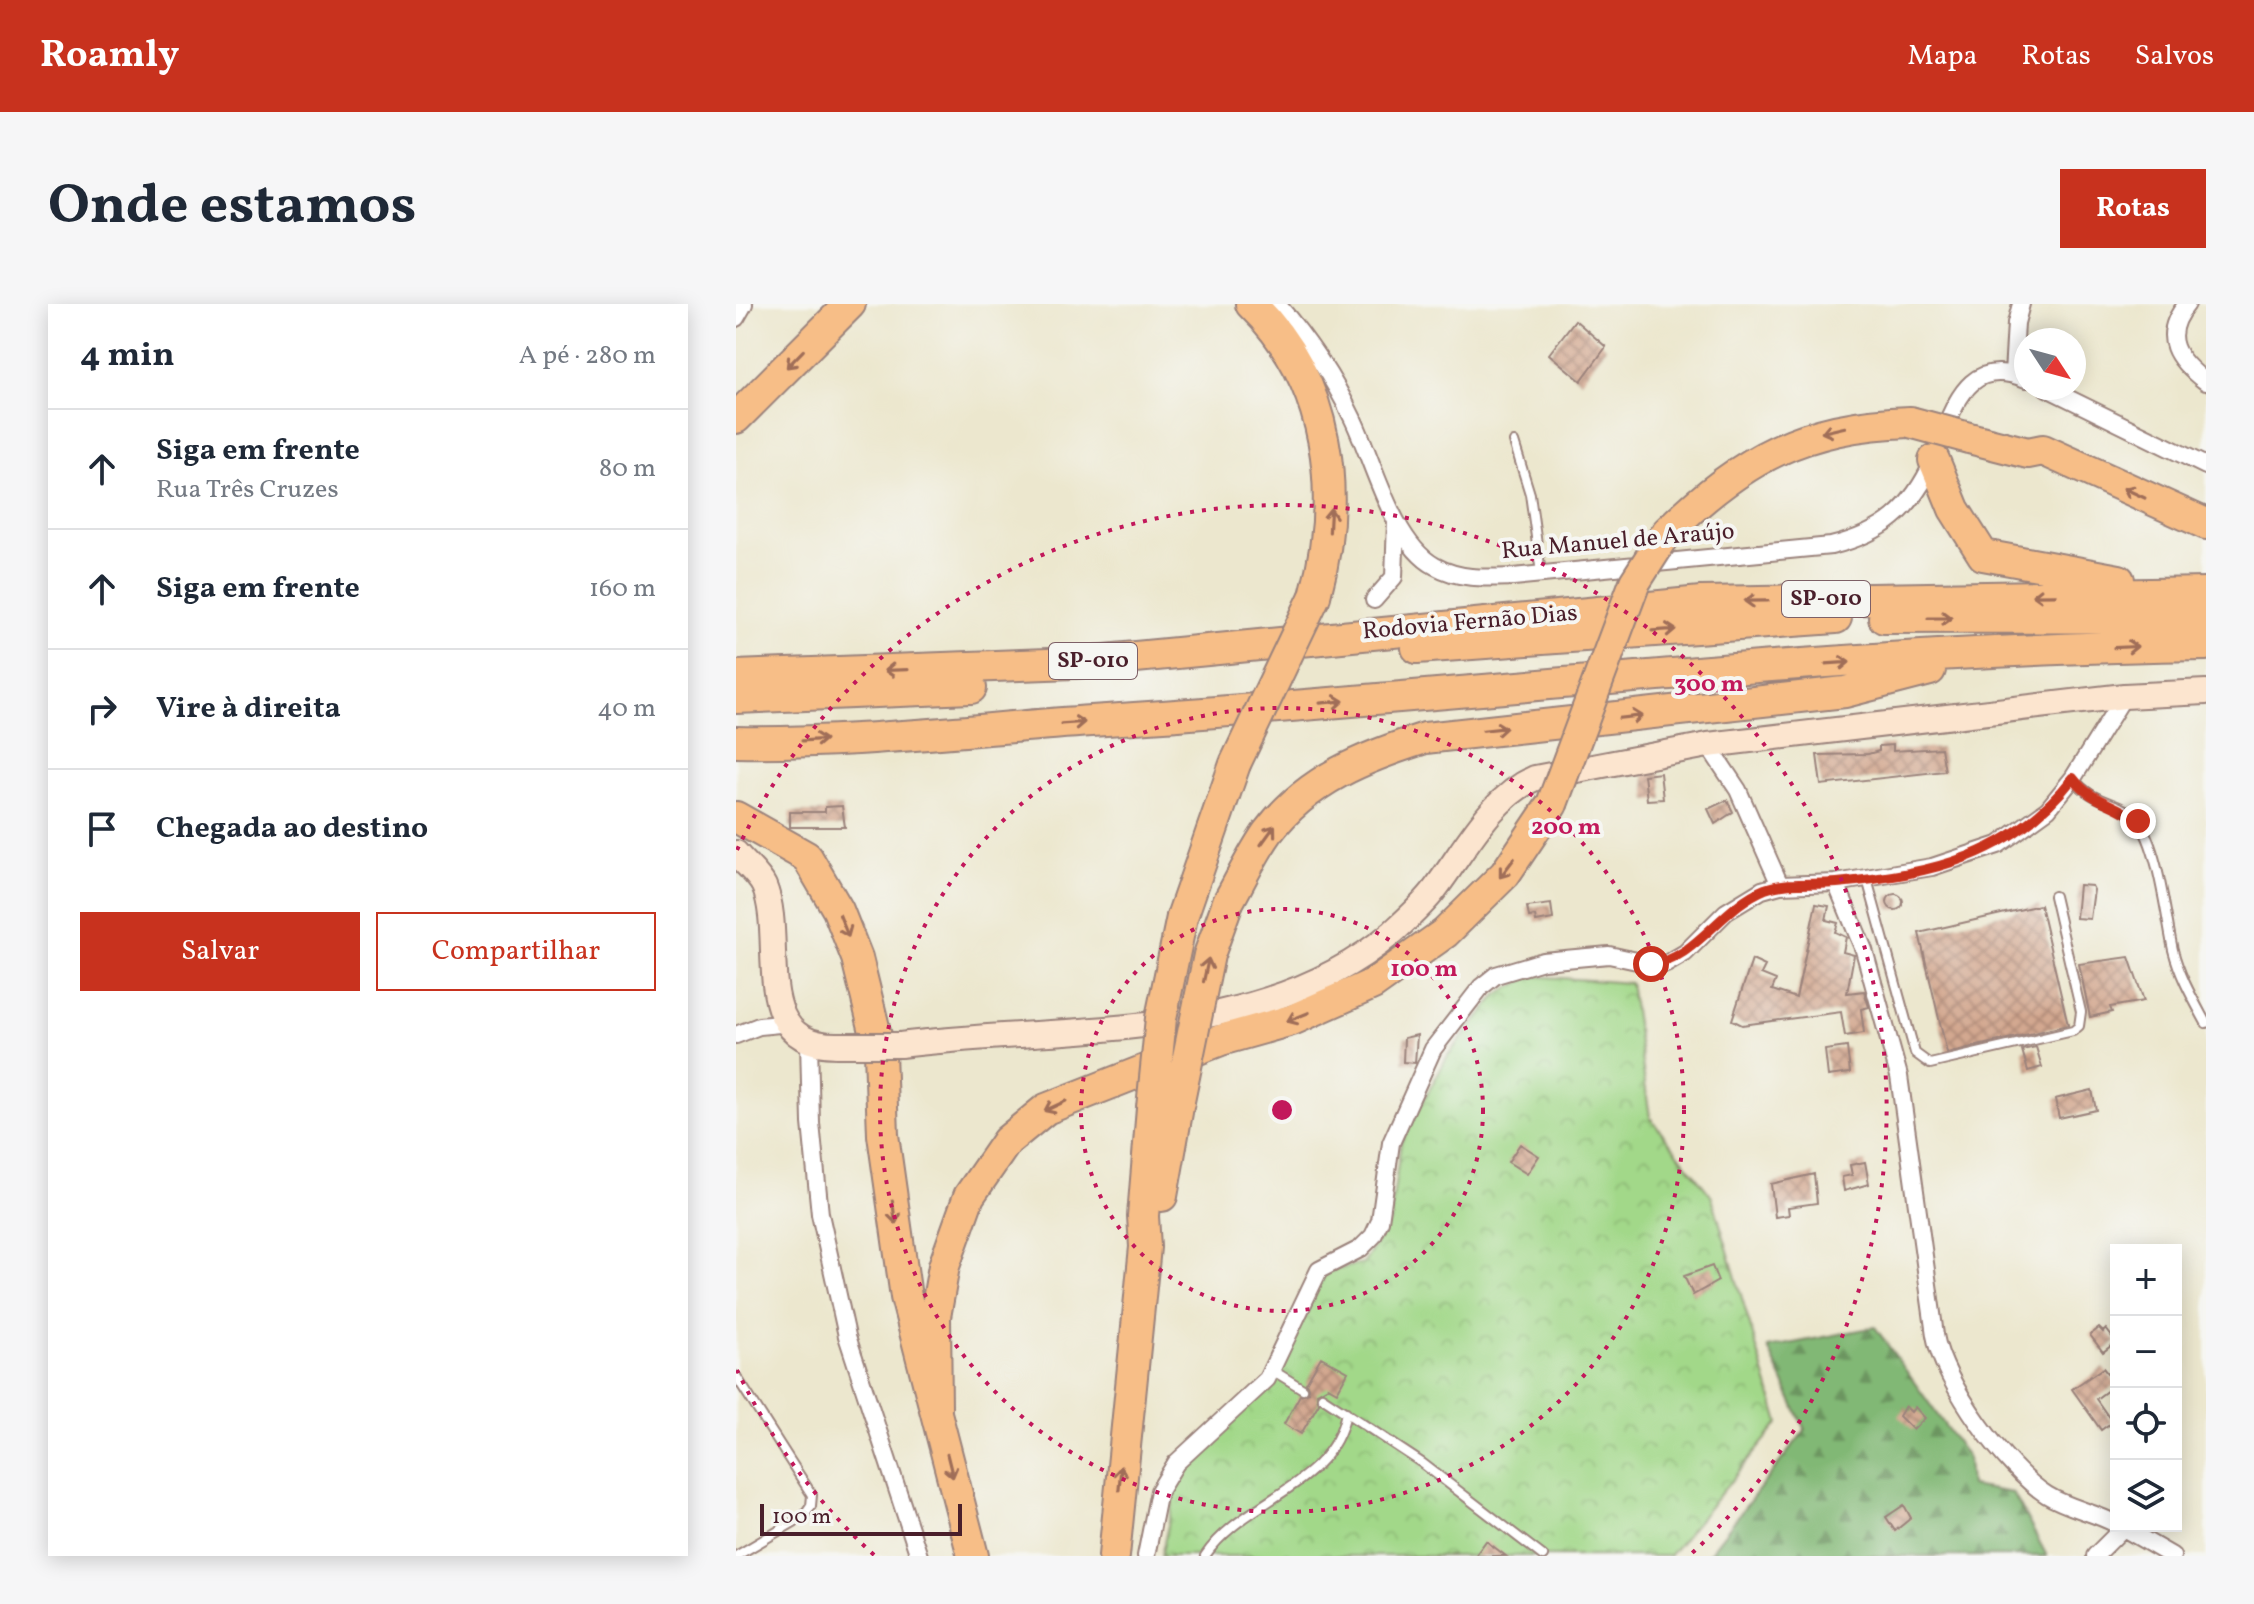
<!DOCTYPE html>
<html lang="pt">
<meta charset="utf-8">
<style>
:root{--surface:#fff;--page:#f6f6f7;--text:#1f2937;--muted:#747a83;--line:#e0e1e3;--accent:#c8321e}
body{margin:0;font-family:Vollkorn,serif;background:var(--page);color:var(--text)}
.controls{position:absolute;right:24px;bottom:24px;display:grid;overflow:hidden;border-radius:0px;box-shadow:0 4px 20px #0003}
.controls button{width:72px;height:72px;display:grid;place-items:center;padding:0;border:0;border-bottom:2px solid var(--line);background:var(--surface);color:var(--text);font:40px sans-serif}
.compass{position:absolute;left:1278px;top:24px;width:72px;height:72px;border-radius:50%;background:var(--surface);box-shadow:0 4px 20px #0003;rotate:126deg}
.scale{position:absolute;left:24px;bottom:20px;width:202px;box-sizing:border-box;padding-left:8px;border:4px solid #4a1f2b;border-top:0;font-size:22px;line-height:28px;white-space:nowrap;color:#4a1f2b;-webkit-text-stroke:6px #f6f6f2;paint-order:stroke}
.stop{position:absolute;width:24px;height:24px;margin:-18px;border:6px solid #c8321e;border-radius:50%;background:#fff}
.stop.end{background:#c8321e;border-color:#fff;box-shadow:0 2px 8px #0008}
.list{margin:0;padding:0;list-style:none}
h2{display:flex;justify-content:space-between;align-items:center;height:104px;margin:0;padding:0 32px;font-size:34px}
h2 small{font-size:26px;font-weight:400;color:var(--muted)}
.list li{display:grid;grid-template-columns:52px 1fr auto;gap:24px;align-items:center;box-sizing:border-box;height:120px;padding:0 32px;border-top:2px solid var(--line)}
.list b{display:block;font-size:30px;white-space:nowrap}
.list p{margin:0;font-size:26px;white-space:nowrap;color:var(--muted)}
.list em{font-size:26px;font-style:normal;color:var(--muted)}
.actions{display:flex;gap:16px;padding:24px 32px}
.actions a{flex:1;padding:18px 0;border:2px solid var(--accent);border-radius:0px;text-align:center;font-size:28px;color:var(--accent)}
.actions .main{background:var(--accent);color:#fff}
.icon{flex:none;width:44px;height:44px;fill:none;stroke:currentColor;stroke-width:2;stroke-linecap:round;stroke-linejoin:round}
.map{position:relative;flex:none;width:1470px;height:1252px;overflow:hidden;border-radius:0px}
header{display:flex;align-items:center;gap:48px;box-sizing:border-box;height:112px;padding:0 40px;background:var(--accent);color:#fff}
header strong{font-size:38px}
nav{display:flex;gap:44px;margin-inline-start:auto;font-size:28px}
.intro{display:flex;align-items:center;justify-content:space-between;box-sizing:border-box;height:192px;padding:0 48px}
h1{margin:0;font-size:56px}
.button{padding:20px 36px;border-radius:0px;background:var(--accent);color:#fff;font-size:28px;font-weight:700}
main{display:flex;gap:48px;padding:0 48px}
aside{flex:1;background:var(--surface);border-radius:0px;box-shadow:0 4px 20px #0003}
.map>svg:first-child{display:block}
</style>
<header>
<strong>Roamly</strong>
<nav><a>Mapa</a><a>Rotas</a><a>Salvos</a></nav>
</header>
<div class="intro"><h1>Onde estamos</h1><a class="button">Rotas</a></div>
<main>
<aside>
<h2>4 min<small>A pé · 280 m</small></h2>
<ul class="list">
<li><svg class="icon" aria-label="ahead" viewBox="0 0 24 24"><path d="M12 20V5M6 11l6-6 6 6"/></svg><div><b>Siga em frente</b><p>Rua Três Cruzes</p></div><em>80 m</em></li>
<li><svg class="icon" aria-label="ahead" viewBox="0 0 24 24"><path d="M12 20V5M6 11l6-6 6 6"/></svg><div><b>Siga em frente</b></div><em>160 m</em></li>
<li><svg class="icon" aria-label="right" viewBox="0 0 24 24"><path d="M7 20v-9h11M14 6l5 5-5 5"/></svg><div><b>Vire à direita</b></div><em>40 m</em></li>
<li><svg class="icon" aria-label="arrive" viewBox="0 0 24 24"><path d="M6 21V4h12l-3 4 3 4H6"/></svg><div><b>Chegada ao destino</b></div></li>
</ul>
<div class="actions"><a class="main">Salvar</a><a>Compartilhar</a></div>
</aside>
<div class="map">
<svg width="1470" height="1252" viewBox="0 0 1470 1252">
<defs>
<pattern id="forest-firs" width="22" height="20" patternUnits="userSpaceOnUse" patternTransform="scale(2)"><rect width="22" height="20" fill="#81b875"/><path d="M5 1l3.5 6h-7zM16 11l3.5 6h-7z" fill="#6c9560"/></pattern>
<pattern id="park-crowns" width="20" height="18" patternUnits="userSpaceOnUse" patternTransform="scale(2)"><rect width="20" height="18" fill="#a2d889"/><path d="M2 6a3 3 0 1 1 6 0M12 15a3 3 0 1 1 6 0" fill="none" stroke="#8db976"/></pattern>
<pattern id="building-cross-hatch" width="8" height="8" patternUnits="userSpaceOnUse" patternTransform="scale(2)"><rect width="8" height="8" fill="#d3a890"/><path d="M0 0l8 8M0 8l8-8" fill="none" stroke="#ad8876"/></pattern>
</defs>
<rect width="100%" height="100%" fill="#f6f6f2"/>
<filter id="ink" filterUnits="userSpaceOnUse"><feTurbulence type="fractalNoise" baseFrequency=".0125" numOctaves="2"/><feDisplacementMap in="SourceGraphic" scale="16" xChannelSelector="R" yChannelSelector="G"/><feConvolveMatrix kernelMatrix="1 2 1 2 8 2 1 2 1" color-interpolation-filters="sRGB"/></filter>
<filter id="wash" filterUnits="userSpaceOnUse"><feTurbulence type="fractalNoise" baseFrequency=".006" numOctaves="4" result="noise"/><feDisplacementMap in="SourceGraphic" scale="32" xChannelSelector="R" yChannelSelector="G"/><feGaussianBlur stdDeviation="1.8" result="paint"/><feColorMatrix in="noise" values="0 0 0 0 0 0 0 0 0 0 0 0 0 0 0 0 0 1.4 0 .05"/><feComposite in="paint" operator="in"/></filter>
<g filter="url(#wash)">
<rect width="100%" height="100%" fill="#ece7ce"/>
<!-- forest -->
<path fill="url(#forest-firs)" stroke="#666c50" stroke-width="2" d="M 1139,1023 L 1232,1154 L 1234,1182 L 1277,1189 L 1311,1252 L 971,1252 L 1069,1126 L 1032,1044 Z"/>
<!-- park -->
<path fill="url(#park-crowns)" stroke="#767c5a" stroke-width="2" d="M 796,672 L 894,679 L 914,813 L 976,893 L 1043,1119 L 933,1252 L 425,1252 L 443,1173 L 452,1155 L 534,1077 L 562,1013 L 591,968 L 628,959 L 654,917 L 665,838 L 712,751 L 762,690 Z"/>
<g id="blocks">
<!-- building -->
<path fill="url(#building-cross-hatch)" d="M 839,16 L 870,43 L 845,77 L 813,50 Z
M 1157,441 L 1157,447 L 1205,444 L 1209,467 L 1085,481 L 1081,451 L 1132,450 L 1143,447 L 1143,442 Z
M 924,469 L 927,495 L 911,496 L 908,471 Z
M 991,496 L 997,508 L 979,520 L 972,505 Z
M 106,502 L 109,523 L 54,523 L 54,508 L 89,508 L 89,503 Z
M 1343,581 L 1356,582 L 1358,586 L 1354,615 L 1340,614 Z
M1151 598a8 8 0 1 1 16 0a8 8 0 1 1-16 0Z
M 815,600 L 817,615 L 800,618 L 799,612 L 793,613 L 791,603 Z
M 1080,600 L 1093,602 L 1090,616 L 1102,619 L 1099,628 L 1110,633 L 1107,648 L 1118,651 L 1111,689 L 1128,687 L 1133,703 L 1125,705 L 1128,729 L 1109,732 L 1105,708 L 1006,721 L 996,716 L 1016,656 L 1029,662 L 1025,670 L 1040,676 L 1036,686 L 1060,694 Z
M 1304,601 L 1332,721 L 1211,749 L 1183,629 Z
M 1393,653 L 1408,697 L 1374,703 L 1376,708 L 1354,713 L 1343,660 Z
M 681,731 L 679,759 L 667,758 L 668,734 Z
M 1111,743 L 1114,769 L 1092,772 L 1089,746 Z
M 1300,743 L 1306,763 L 1292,767 L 1286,746 Z
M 1356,786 L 1360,806 L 1323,814 L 1319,795 Z
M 784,840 L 803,852 L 791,870 L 772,858 Z
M 1129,858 L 1133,880 L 1108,887 L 1106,873 L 1116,871 L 1114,861 Z
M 1078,870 L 1081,899 L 1052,903 L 1053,911 L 1039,913 L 1035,880 Z
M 976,962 L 982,977 L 957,991 L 948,972 Z
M 1363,1024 L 1367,1028 L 1370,1025 L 1380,1038 L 1367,1048 L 1354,1031 Z
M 585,1053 L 612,1068 L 601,1088 L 592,1083 L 581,1089 L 583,1099 L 565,1130 L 548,1120 L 564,1091 L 573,1088 L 570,1079 Z
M 1367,1064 L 1380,1080 L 1360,1095 L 1376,1118 L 1365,1126 L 1336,1085 Z
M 1169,1102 L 1175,1108 L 1179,1103 L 1189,1114 L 1177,1126 L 1163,1112 Z
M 1168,1201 L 1175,1214 L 1159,1227 L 1150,1213 Z
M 750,1237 L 770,1252 L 739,1252 Z"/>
</g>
</g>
<g filter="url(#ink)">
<use href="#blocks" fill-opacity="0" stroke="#9b837c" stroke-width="2"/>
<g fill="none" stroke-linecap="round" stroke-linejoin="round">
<!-- lane casing -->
<g stroke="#9b837c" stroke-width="12">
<path id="lane" d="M 778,138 L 794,190 L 805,269
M 1337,474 C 1359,503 1385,495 1402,517 C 1422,542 1430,614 1437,646 C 1444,673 1457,695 1470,719
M 1131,575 L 1179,749 L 1194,760 L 1337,727 L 1343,722 L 1345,708 L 1318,592
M 536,1066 L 567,1085
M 0,1072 L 76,1191 L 75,1202 L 68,1212 L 0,1252
M 586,1093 L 686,1159 L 807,1252
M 469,1252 C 507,1195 597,1183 610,1108"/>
</g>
<!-- street casing -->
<g stroke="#9b837c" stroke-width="20">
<path id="street" d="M 541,0 C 571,35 596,71 616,113 C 637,155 656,239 699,262 C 724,276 750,274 777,273 L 1095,242 C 1148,229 1175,206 1198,156
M 1451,0 C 1423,33 1441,56 1470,78
M 0,14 L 8,0
M 1277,70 L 1280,19 L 1285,0
M 1311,84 L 1470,162
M 1206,130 C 1223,91 1237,54 1290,75
M 638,296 L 658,273 L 660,217
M 972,441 L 1002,486 L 1044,581
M 1100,579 L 1128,646 L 1163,772 L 1199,1031 C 1207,1079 1270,1165 1311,1191 C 1332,1204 1358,1208 1380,1220
M 0,731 L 23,722 L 54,719
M 73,738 L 75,819 L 84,910 L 111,1032 L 183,1252
M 1384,1222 L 1436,1252
M 410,1252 L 423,1187 L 440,1159 L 531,1075 L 583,966 L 624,945 L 637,932 L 644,917 L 655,839 L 697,745 L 745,683 L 760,671 L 807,657 L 873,651 L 915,660 L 930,660 L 949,649 L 990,608 L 1026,586 L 1044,581 L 1100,579 L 1196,563 L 1262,541 L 1312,505 L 1337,474 L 1388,392
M 1359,1252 L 1387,1224"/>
</g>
<!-- secondary casing -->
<g stroke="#9b837c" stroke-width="28">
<path id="secondary" d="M 0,549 C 8,559 23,571 28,582 C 51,635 10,742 102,741
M 164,741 C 325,720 525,742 657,628 C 671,615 688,600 699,585 C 729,546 753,495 799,474 L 972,441 L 1388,392 L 1470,388"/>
</g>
<!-- highway casing -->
<g stroke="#9b837c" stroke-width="34">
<path id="highway" d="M 515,0 C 595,78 607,190 579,292
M 0,114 L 114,0
M 1233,134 L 1292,149 L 1307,146 L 1470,220
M 1198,156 L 1218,205 L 1247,251 L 1383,276
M 931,228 C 1006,154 1069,121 1174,118
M 1148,314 L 1470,313
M 681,344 L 1100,314
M 0,372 L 338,359 L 965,298 L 1470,289
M 0,394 L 235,384
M 0,438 C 118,440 237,425 355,417 C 726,393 1097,346 1470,341
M 0,513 L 71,553 L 102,606 L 121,654 L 144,748 L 147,831 L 170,993 L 237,1252
M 492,598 C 505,575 517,549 532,528 C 572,475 629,453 689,434 L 1109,388 L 1194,366
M 446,613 L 499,460
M 426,892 L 443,797
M 200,1105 L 199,1013 L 208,962 L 233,892 L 271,837 L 310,805 L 485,736 L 556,716 L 637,680 L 709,629 L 769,570 L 816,500
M 378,1252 L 409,943 L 407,912 L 416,804"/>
</g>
<!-- lane -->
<use href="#lane" stroke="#fff" stroke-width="8"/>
<!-- street -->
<use href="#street" stroke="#fff" stroke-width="16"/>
<!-- secondary -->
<use href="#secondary" stroke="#fce5cf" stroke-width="24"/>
<!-- highway -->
<use href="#highway" stroke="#f7be87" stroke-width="30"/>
<!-- secondary-bridge casing -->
<g stroke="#9b837c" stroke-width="28" stroke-linecap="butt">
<path id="secondary-bridge" d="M 102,741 L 164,741"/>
</g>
<!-- highway-bridge casing -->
<g stroke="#9b837c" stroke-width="34" stroke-linecap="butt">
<path id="highway-bridge" d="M 1174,118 L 1233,134
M 499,460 L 579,292
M 816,500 L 899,278 L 931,228
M 443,797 L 473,651 L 492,598
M 416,804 L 425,714 L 446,613"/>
</g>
<!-- secondary-bridge -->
<use href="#secondary-bridge" stroke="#fce5cf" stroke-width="24"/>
<!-- highway-bridge -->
<use href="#highway-bridge" stroke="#f7be87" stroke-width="30"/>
</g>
<!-- one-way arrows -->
<defs><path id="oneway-shaft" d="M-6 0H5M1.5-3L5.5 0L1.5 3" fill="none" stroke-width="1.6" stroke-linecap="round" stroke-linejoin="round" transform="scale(2)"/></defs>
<g stroke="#a06e59">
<use href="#oneway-shaft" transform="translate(59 55) rotate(134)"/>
<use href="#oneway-shaft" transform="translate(1097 126) rotate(167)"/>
<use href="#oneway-shaft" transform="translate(1398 189) rotate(-155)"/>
<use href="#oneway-shaft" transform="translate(594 216) rotate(-87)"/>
<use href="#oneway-shaft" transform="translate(1308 291) rotate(179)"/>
<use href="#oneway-shaft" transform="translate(1020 297) rotate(179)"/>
<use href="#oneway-shaft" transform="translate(1204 314)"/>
<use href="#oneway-shaft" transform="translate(928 326) rotate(-4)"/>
<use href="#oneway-shaft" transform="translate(1390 343) rotate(-3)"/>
<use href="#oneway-shaft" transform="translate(1102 359) rotate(-4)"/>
<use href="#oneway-shaft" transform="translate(160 366) rotate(178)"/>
<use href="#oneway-shaft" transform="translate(596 398) rotate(-5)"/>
<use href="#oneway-shaft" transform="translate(895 413) rotate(-6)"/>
<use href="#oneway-shaft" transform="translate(337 419) rotate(-4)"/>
<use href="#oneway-shaft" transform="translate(759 425) rotate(-6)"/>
<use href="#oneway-shaft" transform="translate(78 436) rotate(-4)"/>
<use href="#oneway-shaft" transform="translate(532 531) rotate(-54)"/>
<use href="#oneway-shaft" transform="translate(771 564) rotate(127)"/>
<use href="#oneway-shaft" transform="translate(108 622) rotate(68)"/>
<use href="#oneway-shaft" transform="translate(470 666) rotate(-78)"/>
<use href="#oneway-shaft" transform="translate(562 713) rotate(158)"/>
<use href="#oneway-shaft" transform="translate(319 802) rotate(155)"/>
<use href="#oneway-shaft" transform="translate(158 908) rotate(82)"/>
<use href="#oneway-shaft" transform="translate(214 1162) rotate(76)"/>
<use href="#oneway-shaft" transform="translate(384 1174) rotate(-85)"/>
</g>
</g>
<g fill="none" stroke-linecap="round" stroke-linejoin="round" filter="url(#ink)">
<!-- route -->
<path stroke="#c8321e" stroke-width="10" d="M 915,660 C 957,658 986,602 1029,585 C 1052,577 1077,581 1101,579 C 1197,570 1276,552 1337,474 C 1356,499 1378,498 1402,517"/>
</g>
<!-- distance rings -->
<g fill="none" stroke="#c2185b" stroke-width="4" stroke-dasharray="4 8">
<circle cx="546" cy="806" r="201"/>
<circle cx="546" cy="806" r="402"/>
<path d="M138 1251A604 604 0 0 1 1 1066M1 546A604 604 0 1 1 954 1251"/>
</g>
<g text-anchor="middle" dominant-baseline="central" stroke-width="8" stroke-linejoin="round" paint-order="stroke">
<!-- shield labels -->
<g fill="#f6f6f2" stroke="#7e6067" stroke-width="2">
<rect x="1046" y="277" width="88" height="36" rx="6"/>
<rect x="313" y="339" width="88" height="36" rx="6"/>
</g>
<g font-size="22" font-weight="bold" fill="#4a1f2b">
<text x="1090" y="295">SP-010</text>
<text x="357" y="357">SP-010</text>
</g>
<!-- street labels -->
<g font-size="24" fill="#4a1f2b" stroke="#f6f6f2">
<text transform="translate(882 238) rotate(-5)">Rua Manuel de Araújo</text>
<text transform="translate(734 319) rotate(-5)">Rodovia Fernão Dias</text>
</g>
</g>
<circle cx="546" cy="806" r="12" fill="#c2185b" stroke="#f6f6f2" stroke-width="4"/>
<g font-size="24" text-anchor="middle" font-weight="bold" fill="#c2185b" stroke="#f6f6f2" stroke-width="8" stroke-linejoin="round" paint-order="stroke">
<text x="973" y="387">300 m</text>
<text x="830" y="530">200 m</text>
<text x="688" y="672">100 m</text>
</g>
</svg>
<div class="controls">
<button>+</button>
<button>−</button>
<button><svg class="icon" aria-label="locate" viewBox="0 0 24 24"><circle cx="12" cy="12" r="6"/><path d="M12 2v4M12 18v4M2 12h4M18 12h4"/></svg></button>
<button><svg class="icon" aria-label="layers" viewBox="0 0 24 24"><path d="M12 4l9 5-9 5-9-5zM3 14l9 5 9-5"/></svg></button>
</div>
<svg class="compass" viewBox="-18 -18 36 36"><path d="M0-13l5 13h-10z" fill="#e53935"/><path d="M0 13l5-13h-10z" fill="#747a83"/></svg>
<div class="scale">100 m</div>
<div class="stop" style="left:915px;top:660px"></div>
<div class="stop end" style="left:1402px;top:517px"></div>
</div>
</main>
